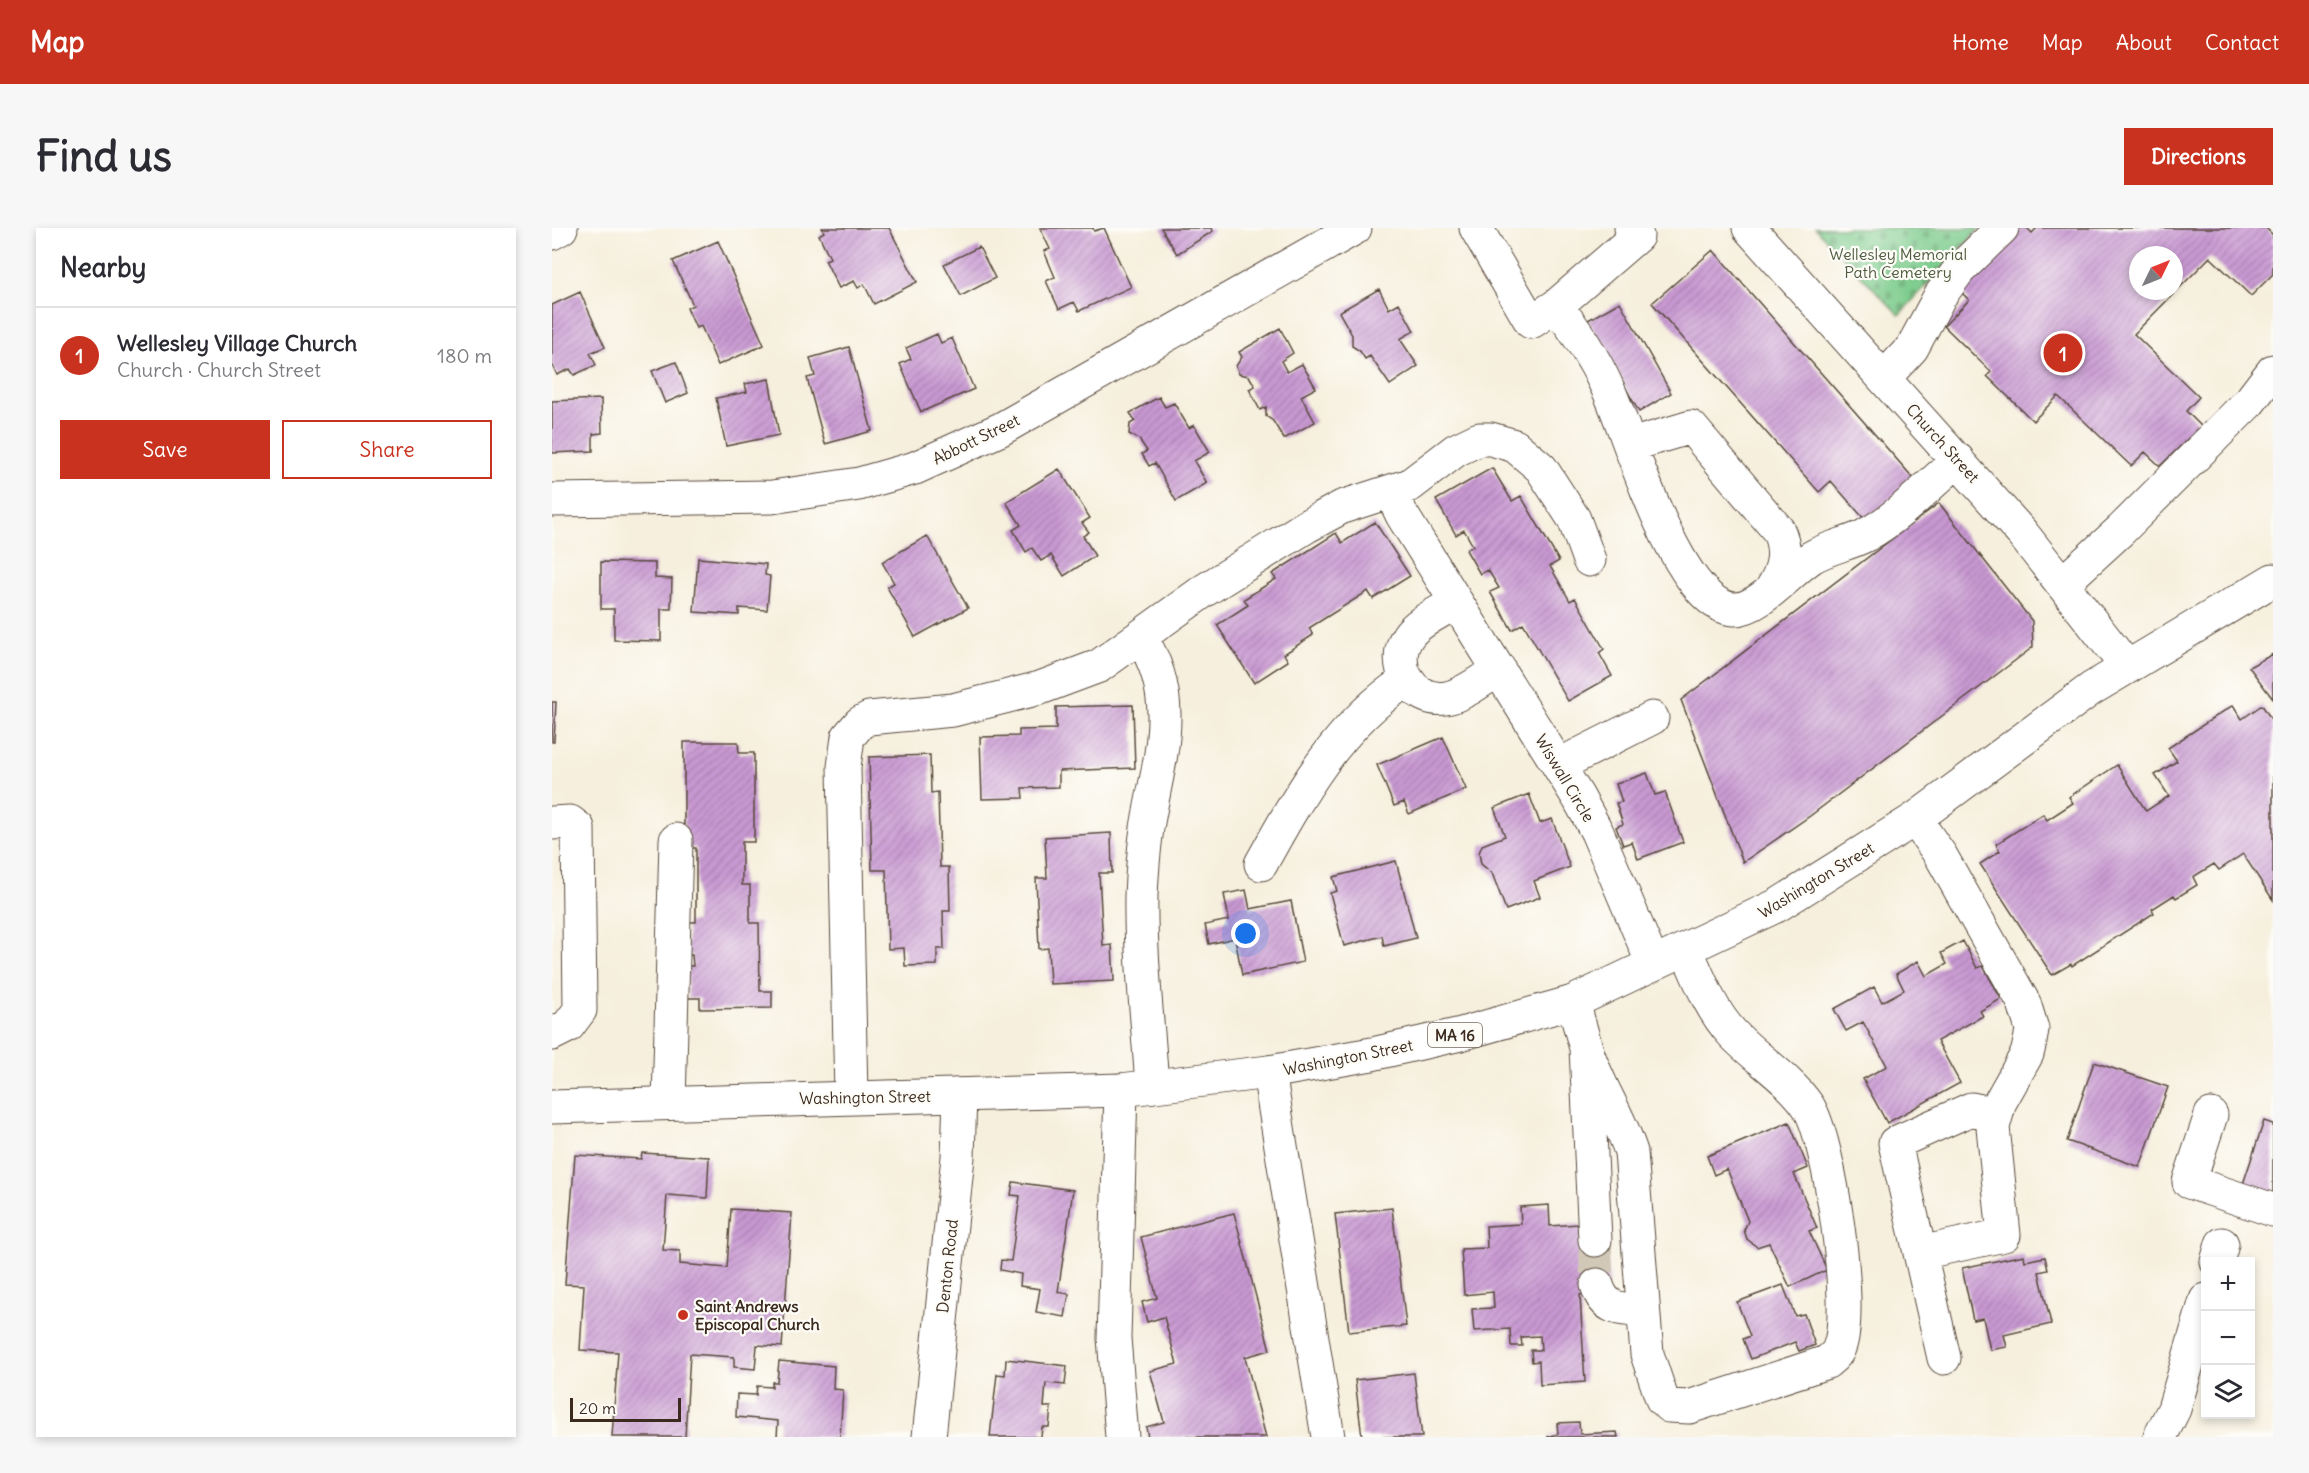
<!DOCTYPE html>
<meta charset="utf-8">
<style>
:root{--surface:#fff;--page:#f7f7f7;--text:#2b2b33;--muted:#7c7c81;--line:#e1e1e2;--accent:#c8321e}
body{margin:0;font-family:Delius,sans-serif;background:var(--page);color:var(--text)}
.controls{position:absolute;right:18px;bottom:18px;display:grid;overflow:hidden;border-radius:0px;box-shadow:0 3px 9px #0003}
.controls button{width:54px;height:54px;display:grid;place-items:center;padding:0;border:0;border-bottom:2px solid var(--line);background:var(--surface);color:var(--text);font:30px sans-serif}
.compass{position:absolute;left:1577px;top:18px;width:54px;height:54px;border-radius:50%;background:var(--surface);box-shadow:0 3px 9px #0003;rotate:47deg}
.scale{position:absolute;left:18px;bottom:15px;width:111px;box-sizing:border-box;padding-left:6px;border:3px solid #3b2a1e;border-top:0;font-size:16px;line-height:21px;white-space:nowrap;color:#3b2a1e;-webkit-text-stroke:4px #fdfcf7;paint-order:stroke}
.you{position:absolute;left:694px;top:706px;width:21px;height:21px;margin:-15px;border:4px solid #fff;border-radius:50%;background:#1a73e8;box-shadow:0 0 0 9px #1a73e833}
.badge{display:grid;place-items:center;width:39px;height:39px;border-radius:50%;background:var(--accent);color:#fff;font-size:20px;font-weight:700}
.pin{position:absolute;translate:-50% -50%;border:3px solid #fff;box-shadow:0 2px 6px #0006}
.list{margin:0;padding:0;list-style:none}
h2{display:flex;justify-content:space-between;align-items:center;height:78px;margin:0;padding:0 24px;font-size:26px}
h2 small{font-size:20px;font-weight:400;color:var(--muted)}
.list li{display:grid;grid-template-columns:39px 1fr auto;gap:18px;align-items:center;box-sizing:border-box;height:96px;padding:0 24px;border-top:2px solid var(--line)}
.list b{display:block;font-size:22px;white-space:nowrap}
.list p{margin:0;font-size:20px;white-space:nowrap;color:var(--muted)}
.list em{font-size:20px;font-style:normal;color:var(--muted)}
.actions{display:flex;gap:12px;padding:18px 24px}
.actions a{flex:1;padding:14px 0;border:2px solid var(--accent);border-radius:0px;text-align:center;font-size:21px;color:var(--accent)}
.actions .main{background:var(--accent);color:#fff}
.icon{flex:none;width:33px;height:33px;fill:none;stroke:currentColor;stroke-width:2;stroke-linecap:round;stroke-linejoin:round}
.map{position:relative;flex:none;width:1721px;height:1209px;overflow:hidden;border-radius:0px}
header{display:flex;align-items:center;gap:36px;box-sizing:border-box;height:84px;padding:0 30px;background:var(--accent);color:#fff}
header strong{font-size:28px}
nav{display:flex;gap:33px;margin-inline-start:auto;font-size:21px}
.intro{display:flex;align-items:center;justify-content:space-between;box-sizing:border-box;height:144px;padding:0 36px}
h1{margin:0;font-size:42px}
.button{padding:15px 27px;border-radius:0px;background:var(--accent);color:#fff;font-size:21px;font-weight:700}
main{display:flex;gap:36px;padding:0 36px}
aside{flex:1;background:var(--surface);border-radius:0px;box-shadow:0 3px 9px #0003}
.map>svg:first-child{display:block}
</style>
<header>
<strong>Map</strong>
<nav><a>Home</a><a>Map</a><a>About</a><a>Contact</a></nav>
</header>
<div class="intro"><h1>Find us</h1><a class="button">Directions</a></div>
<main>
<aside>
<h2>Nearby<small></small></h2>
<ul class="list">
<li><span class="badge">1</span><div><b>Wellesley Village Church</b><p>Church · Church Street</p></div><em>180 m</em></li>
</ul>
<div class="actions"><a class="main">Save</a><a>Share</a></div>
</aside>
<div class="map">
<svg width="1721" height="1209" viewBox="0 0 1721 1209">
<defs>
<pattern id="cemetery-stones" width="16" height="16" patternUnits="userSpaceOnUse" patternTransform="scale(1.5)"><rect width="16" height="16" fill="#7dcc8d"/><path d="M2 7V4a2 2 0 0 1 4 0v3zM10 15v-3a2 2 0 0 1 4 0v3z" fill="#6daf79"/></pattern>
<pattern id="building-hatch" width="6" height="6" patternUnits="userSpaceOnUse" patternTransform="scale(1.5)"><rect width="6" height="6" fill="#c999d3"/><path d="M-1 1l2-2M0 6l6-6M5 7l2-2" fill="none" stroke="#a47dab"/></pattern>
</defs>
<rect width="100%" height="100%" fill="#fdfcf7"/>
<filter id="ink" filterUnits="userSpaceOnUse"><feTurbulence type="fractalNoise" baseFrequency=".0167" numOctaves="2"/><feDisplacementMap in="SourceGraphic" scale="12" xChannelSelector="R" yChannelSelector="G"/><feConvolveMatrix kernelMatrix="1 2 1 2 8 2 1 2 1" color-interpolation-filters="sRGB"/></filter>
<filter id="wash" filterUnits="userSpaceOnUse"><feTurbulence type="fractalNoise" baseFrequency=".008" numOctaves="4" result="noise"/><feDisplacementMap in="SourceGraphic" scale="24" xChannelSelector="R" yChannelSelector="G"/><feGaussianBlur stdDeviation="1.35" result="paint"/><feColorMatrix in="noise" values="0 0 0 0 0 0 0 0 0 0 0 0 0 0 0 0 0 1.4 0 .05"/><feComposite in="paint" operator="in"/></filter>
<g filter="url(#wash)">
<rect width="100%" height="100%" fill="#f6efdd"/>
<!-- cemetery -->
<path fill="url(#cemetery-stones)" stroke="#5c7b56" stroke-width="1.5" d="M 1263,0 L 1428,0 L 1347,87 Z"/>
<g id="blocks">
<!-- building -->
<path fill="url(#building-hatch)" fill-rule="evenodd" d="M 270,0 L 337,0 L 365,54 L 322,76 L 312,56 L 306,60 L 302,53 L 287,60 L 273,32 L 278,30 L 267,7 L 272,4 Z
M 488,0 L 541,0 L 542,3 L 552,0 L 579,59 L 527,83 L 522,74 L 507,81 L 494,53 L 503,49 L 492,23 L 498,21 Z
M 609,0 L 659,0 L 661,3 L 625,26 Z
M 1467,0 L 1475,0 L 1480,5 L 1485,0 L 1714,0 L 1721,7 L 1721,46 L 1699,68 L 1658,29 L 1582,106 L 1647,169 L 1634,183 L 1649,198 L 1608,238 L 1593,224 L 1579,238 L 1506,168 L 1481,193 L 1435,148 L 1439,144 L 1392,98 L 1417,72 L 1407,62 ZM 1586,27 L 1622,27 L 1622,63 L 1586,63 Z
M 166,13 L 212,117 L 166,137 L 149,98 L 144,100 L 135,80 L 141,77 L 121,33 Z
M 427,19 L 443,50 L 409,68 L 392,36 Z
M 1161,22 L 1362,251 L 1314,293 L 1279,253 L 1267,264 L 1100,75 Z
M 827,61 L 837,81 L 847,75 L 862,103 L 848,111 L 866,138 L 838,157 L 818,128 L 813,131 L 808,123 L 800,118 L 800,107 L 787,84 Z
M 28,64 L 53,119 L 38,125 L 44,137 L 22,147 L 18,141 L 5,147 L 0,136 L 0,77 Z
M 1068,74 L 1119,165 L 1087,184 L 1036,92 Z
M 728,100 L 741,125 L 729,133 L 735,144 L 750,136 L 764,160 L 749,168 L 763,194 L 732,211 L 721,193 L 714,188 L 714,179 L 708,182 L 697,161 L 703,158 L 697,148 L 687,146 L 684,138 L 690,129 L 687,124 Z
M 385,106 L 389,115 L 400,110 L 422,161 L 369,184 L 348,136 L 359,131 L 354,120 Z
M 297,119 L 320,203 L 273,216 L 255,150 L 263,148 L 258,130 Z
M 124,134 L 136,165 L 113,175 L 100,143 Z
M 217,151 L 227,207 L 174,218 L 164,170 L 195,164 L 193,156 Z
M 607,169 L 613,179 L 622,175 L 637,200 L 642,197 L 658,224 L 642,233 L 655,255 L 624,273 L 603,235 L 597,238 L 590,226 L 595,223 L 587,211 L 577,206 L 578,196 L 583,193 L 578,185 Z
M 49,171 L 50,205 L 41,206 L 41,223 L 0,225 L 0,173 Z
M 940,240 L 960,273 L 969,268 L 1007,333 L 998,338 L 1018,373 L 1023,370 L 1052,421 L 1047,425 L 1060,448 L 1016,473 L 971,395 L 960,402 L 938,364 L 947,360 L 936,342 L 928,346 L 914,322 L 921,318 L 912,302 L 904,307 L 884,272 Z
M 507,241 L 538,290 L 530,295 L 537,304 L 531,308 L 543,328 L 512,348 L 499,327 L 489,333 L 480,320 L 474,324 L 461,302 L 469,297 L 454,274 Z
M 1387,275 L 1480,393 L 1481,419 L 1258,588 L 1191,634 L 1129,472 Z
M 823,294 L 858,348 L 821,371 L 816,363 L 757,400 L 761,407 L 732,426 L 736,433 L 702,455 L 665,397 L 696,377 L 692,371 L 724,351 L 720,346 L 784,305 L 790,315 Z
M 375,308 L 416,380 L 363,409 L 335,359 L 342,355 L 330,334 Z
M 146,330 L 214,336 L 213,347 L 218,348 L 215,382 L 187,380 L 187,387 L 142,384 Z
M 49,334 L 103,335 L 103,350 L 120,351 L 119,381 L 109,381 L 109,413 L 62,412 L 62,381 L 49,381 Z
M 1721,426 L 1721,471 L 1697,439 Z
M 0,474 L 4,474 L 2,514 L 0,514 Z
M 581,477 L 583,540 L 507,543 L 507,559 L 470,560 L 471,570 L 430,571 L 428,509 L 467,508 L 467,502 L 504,501 L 504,479 Z
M 1681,477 L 1690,491 L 1710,477 L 1721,494 L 1721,672 L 1691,626 L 1667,642 L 1662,636 L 1641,649 L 1645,657 L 1624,670 L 1622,667 L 1600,681 L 1602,685 L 1520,738 L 1519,736 L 1500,747 L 1428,636 L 1448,623 L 1444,616 L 1491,586 L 1495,592 L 1521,575 L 1517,569 L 1565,537 L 1594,583 L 1617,568 L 1603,547 L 1625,533 L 1616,520 Z
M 891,509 L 914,561 L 857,586 L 852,574 L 842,578 L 825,537 Z
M 132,514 L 186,514 L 187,525 L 202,525 L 202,614 L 190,614 L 190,657 L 198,657 L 198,695 L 207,695 L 208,763 L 220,763 L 220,780 L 148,781 L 148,770 L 136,770 L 135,738 L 141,738 L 140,727 L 135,727 L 135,694 L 144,694 L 144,620 L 132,620 Z
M 378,527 L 379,565 L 386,564 L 388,639 L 397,639 L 398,683 L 391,683 L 392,721 L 385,721 L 385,737 L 353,738 L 352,720 L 336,721 L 334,642 L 320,642 L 317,529 Z
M 1095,545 L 1103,567 L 1113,564 L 1131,614 L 1086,631 L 1080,614 L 1071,617 L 1064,599 L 1071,596 L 1064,575 L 1070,574 L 1064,556 Z
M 977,566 L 988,595 L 1000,591 L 1018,639 L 982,653 L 988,669 L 954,682 L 940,645 L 929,636 L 927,625 L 930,617 L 953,608 L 942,580 Z
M 559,605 L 560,645 L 547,645 L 551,718 L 560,717 L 562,753 L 498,756 L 496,720 L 487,721 L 484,650 L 495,650 L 493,609 Z
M 844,633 L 864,710 L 832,718 L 830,708 L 792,718 L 778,665 L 785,663 L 781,649 Z
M 694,662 L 698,681 L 739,673 L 751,734 L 690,747 L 683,710 L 657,716 L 653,697 L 677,692 L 672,666 Z
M 1411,713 L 1425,740 L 1431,738 L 1449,771 L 1428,783 L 1431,788 L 1385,813 L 1408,855 L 1335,895 L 1311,851 L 1335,838 L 1311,794 L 1294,803 L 1282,781 L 1322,759 L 1330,774 L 1352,762 L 1344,746 L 1366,733 L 1374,748 L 1395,736 L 1389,725 Z
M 1542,834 L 1616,859 L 1588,939 L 1515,913 Z
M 1712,893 L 1721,896 L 1721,965 L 1691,956 Z
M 1237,894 L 1256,940 L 1242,946 L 1265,1000 L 1257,1003 L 1275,1042 L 1238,1059 L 1217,1015 L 1205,1019 L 1195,1011 L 1192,1002 L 1196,993 L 1175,941 L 1162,947 L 1155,928 Z
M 90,925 L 157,929 L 155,970 L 115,967 L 111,1022 L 128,1023 L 128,1036 L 175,1040 L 179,981 L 240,985 L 230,1119 L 205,1117 L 203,1141 L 182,1139 L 182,1129 L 138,1126 L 133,1209 L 60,1209 L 66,1124 L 28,1122 L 32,1057 L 13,1056 L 23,927 L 89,931 Z
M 461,954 L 521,962 L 506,1064 L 517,1066 L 513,1089 L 484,1084 L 488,1061 L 468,1058 L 469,1046 L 448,1042 L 449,1032 L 459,1033 L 468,968 L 459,967 Z
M 997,977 L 998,998 L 1026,996 L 1054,1011 L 1057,1056 L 1028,1067 L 1033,1154 L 988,1157 L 987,1133 L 980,1134 L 979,1122 L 989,1122 L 988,1108 L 969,1109 L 970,1118 L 959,1118 L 958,1101 L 922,1103 L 920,1081 L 942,1080 L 941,1064 L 912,1067 L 909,1021 L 935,1020 L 934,998 L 969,996 L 968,979 Z
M 840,980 L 854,1098 L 797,1104 L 783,986 Z
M 682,985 L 718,1122 L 693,1129 L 714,1209 L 596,1209 L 594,1199 L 612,1194 L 598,1143 L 625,1136 L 612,1089 L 595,1094 L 590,1074 L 605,1070 L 589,1009 Z
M 1472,1027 L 1473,1033 L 1493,1029 L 1496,1042 L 1487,1044 L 1499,1096 L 1452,1107 L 1455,1119 L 1438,1122 L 1431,1090 L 1421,1092 L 1410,1040 Z
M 1231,1057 L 1243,1088 L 1252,1086 L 1263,1117 L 1247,1123 L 1243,1114 L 1199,1131 L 1191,1111 L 1198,1108 L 1185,1074 Z
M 454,1131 L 515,1138 L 513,1157 L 494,1155 L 492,1179 L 499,1179 L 497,1199 L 490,1199 L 489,1209 L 438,1209 L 445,1146 L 453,1147 Z
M 227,1133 L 282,1138 L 281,1161 L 291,1162 L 288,1209 L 225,1209 L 226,1193 L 184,1189 L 185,1166 L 204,1167 L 205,1158 L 220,1159 L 220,1154 L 225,1154 Z
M 862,1145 L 870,1209 L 810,1209 L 803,1152 Z
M 1027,1194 L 1028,1206 L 1065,1204 L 1066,1209 L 995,1209 L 1006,1206 L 1005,1195 Z"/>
</g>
</g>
<g filter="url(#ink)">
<use href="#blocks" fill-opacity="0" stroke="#57483b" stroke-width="1.5"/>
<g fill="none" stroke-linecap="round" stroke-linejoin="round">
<!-- minor-tunnel -->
<path stroke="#d1c8b7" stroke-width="33" stroke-dasharray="33 16" stroke-linecap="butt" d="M 1043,1012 L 1045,1057"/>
<!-- minor casing -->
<g stroke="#57483b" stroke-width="35">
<path id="minor" d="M 924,0 L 979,94 L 1004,78 C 1026,104 1043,132 1057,163 C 1078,209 1125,378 1182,381 C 1207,382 1239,342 1260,329 C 1277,319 1297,316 1314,307 C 1348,288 1377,257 1406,232
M 1197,0 L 1470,305 L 1575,439
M 0,5 L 9,0
M 1004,78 L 1085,8 L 1079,0
M 1332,150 L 1360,120 L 1388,68 L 1407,42 L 1450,0
M 1079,217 L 1139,199 L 1226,302 C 1236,323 1232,342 1219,362
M 839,264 L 850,287 L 1026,569 L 1045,604 L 1101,736
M 0,272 L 220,269 L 307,256 L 363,240 L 449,201 L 803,0
M 1510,356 L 1569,302 L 1698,173 L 1721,143
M 904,374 C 889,384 866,393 856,408 C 837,436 860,475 894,470 C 912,467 931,451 947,441
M 589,410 C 630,473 606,533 595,600 C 592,621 590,645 589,668 C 588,731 596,795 600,858
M 1007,537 L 1100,490
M 1363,591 L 1389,628 L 1472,775 L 1480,801 L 1478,814 L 1475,826 L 1448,874 L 1441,899 L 1452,1007 L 1368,1025
M 0,595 L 18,594 L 26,600 L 28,782 L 16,798 L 0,806
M 709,636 C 747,567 787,495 855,452
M 1021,774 L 1034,820 L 1043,1012
M 1034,820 C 1045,856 1067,887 1079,924 L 1095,1126 L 1110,1171 L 1117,1178 L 1137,1179 L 1275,1134 C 1280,1130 1285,1126 1287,1120 C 1303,1082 1278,912 1256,878 C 1238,851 1202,829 1180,805 C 1158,781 1147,750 1134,721
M 717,844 L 776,1209
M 569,862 L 562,1110 L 570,1209
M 299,868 L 292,539 L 296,509 L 308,495 L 317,490 L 401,482 L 488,460 L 547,438 L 653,362 L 755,298 L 790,279 L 858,257 L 904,222 L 927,211 L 939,211 L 963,218 L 989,240 L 1022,291 L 1037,332
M 117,875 L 124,612
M 1659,887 L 1637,954 L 1721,982
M 1665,1034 L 1670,1016
M 1045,1057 C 1052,1081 1068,1082 1090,1082
M 1392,1130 L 1343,915 L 1419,881 L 1443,886
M 377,1209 L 406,929 L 408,867
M 1608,1209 L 1622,1181 L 1654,1072"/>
</g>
<!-- major casing -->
<g stroke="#57483b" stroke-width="35">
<path id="major" d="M 0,879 L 569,862 L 717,844 L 820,826 L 909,806 L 1021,774 L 1226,677 L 1363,591 L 1539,461 L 1721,352"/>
</g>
<!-- minor -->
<use href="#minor" stroke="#fff" stroke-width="33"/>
<!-- major -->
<use href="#major" stroke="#fff" stroke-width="33"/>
</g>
</g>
<!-- markers -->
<circle fill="#c8321e" stroke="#fdfcf7" stroke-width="2" cx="131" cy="1087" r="6"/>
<g text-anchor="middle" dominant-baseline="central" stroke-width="4.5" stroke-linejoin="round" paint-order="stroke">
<!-- shield labels -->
<rect fill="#fdfcf7" stroke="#75695f" stroke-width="1.5" x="876" y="795" width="54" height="24" rx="4.5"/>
<g font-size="15" font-weight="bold" fill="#3b2a1e">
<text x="903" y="807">MA 16</text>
</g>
<!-- park labels -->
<g font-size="16" fill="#4f5b3f" stroke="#fdfcf7">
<text x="1346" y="26">Wellesley Memorial<tspan x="1346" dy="18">Path Cemetery</tspan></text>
</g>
<!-- street labels -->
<g font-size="16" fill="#3b2a1e" stroke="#fdfcf7">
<text transform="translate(424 211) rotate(-26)">Abbott Street</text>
<text transform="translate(1391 215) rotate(48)">Church Street</text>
<text transform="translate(1013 550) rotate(59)">Wiswall Circle</text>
<text transform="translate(1264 652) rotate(-31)">Washington Street</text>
<text transform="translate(796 829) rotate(-11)">Washington Street</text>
<text transform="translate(313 869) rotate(-1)">Washington Street</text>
<text transform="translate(395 1038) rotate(-84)">Denton Road</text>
</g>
<!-- poi labels -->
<g font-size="16" font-weight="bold" fill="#3b2a1e" stroke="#fdfcf7" text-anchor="start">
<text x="143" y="1078">Saint Andrews<tspan x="143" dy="18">Episcopal Church</tspan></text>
</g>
</g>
</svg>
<div class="controls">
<button>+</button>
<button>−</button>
<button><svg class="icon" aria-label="layers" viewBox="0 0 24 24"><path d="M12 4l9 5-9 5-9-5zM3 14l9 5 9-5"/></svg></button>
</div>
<svg class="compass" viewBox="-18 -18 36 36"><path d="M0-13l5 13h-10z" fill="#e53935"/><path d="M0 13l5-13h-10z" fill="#7c7c81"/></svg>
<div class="scale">20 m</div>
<div class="you"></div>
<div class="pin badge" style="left:1511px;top:125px">1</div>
</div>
</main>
